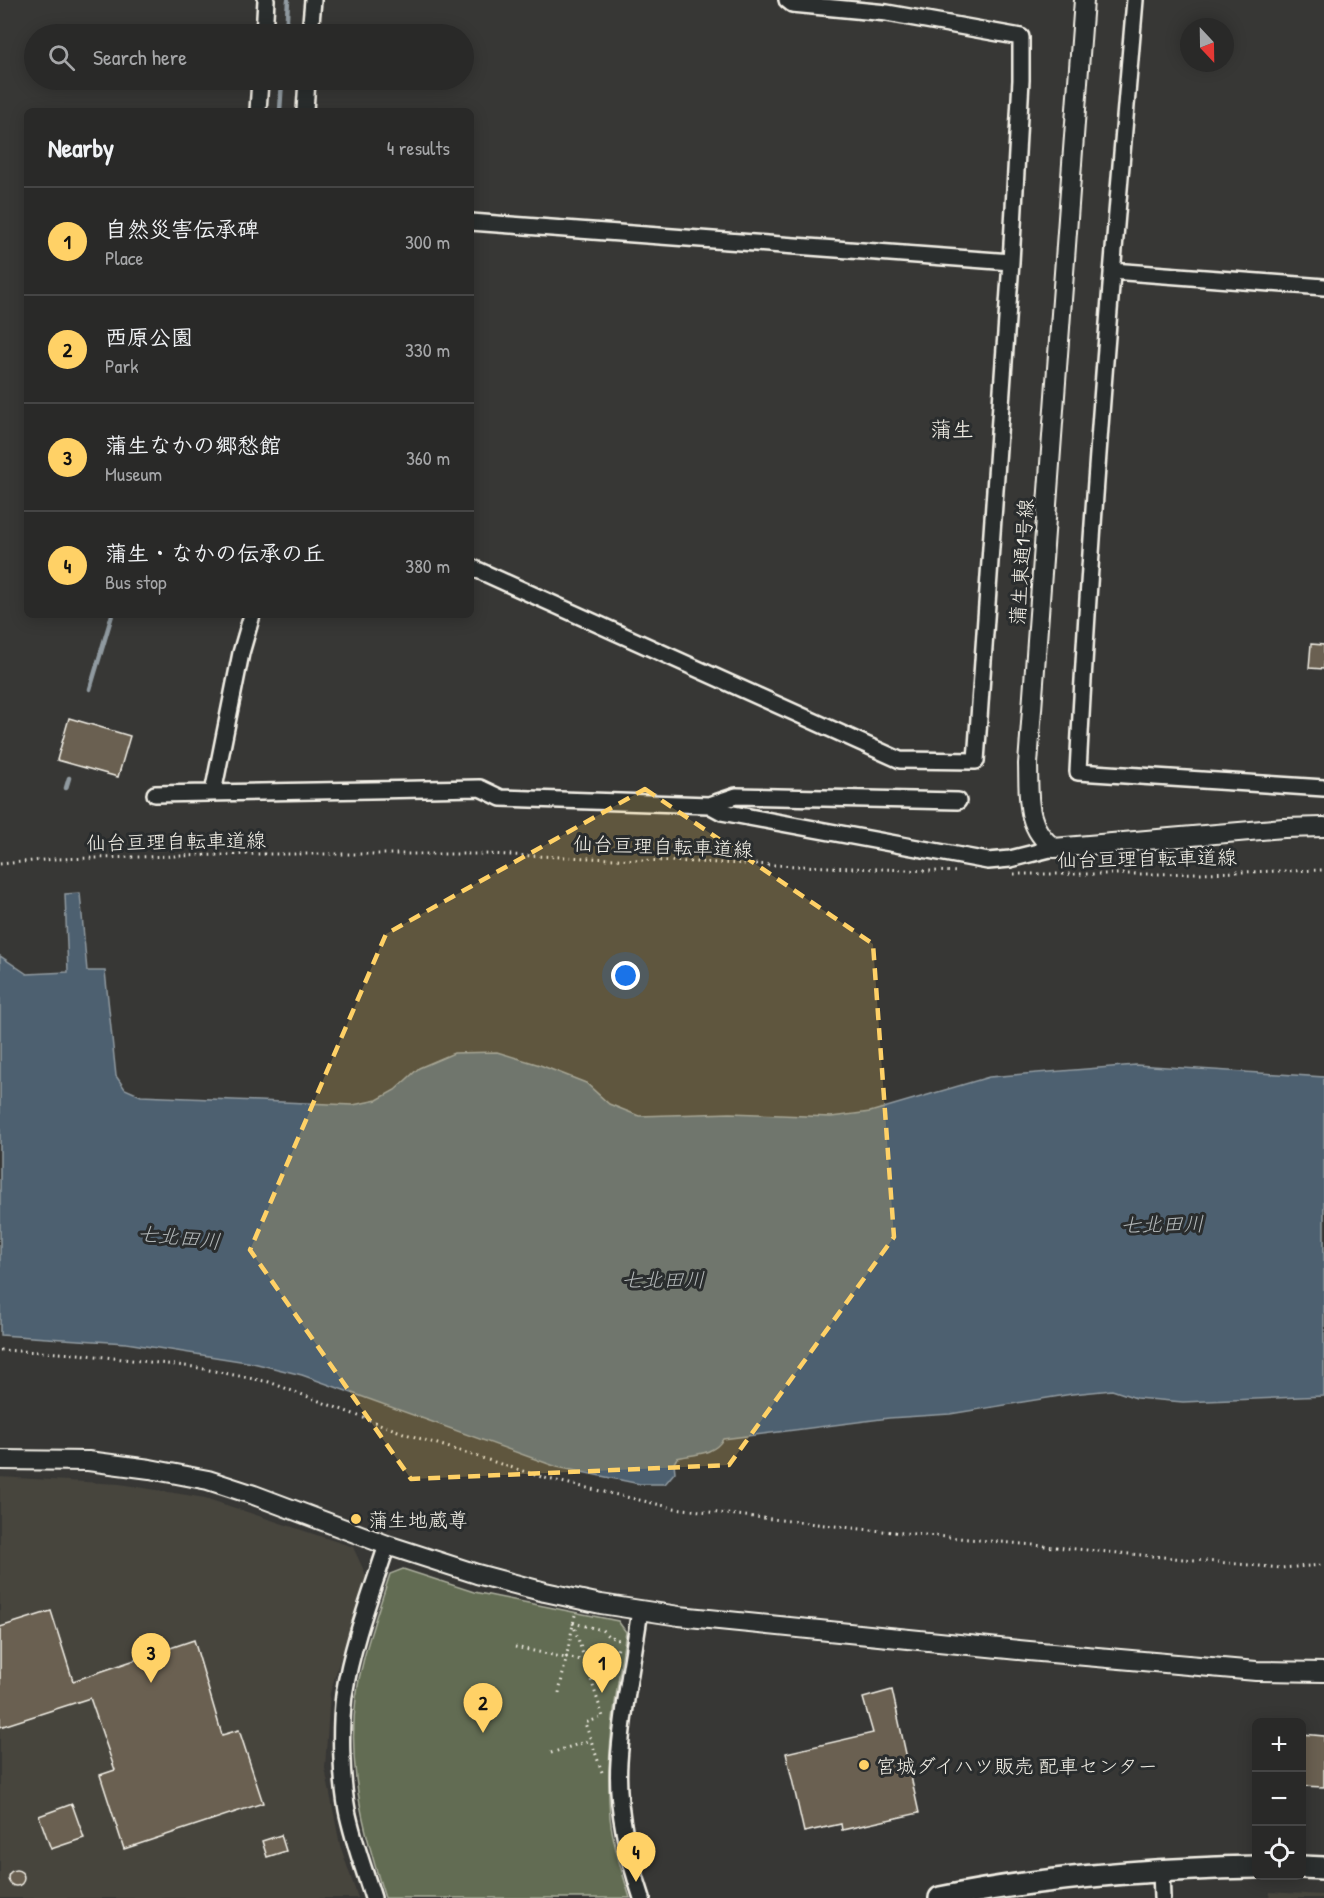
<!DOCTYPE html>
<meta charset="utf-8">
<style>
:root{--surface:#292928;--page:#353534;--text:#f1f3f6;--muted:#a5a6a8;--line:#454545;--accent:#ffd166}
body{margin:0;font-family:"Patrick Hand","Klee One",sans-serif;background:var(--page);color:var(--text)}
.controls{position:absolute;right:18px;bottom:18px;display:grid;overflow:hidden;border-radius:9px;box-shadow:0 3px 15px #0003}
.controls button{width:54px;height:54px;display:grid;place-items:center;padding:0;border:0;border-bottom:2px solid var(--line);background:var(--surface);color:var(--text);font:30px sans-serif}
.compass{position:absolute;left:1180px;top:18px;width:54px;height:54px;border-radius:50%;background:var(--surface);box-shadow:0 3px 15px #0003;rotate:158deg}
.you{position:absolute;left:626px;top:976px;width:21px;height:21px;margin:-15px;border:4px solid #fff;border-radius:50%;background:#1a73e8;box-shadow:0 0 0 9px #1a73e833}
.badge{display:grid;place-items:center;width:39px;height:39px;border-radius:50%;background:var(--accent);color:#111;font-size:20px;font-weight:700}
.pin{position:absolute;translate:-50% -50px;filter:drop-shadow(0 2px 3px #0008)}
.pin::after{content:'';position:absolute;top:32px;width:21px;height:18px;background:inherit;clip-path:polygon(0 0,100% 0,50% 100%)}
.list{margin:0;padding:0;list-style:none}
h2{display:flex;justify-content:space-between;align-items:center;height:78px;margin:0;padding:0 24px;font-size:26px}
h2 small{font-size:20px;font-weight:400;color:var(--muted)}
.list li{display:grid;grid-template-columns:39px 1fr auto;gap:18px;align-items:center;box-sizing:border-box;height:108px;padding:0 24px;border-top:2px solid var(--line)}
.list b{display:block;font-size:22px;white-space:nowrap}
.list p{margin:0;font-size:20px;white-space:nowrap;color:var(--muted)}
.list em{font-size:20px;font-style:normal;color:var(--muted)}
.icon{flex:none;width:33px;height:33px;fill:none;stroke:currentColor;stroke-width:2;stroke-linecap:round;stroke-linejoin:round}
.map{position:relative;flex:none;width:1324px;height:1898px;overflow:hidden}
.search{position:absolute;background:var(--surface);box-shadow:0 3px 15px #0003;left:24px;top:24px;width:450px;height:66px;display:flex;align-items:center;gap:15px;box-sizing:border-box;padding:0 21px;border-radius:33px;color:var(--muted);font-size:22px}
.panel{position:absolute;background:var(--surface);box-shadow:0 3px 15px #0003;left:24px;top:108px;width:450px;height:510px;border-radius:9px}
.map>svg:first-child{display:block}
</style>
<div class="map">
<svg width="1324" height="1898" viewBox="0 0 1324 1898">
<rect width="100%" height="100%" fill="#373735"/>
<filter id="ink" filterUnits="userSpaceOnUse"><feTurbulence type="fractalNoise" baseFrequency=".0167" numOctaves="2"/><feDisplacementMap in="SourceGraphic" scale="12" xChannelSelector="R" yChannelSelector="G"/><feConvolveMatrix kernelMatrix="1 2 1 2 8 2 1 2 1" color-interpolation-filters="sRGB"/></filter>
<g filter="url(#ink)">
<!-- built -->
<path fill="#46443d" d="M 0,1477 L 120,1484 L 205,1498 L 353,1547 L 366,1575 L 330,1693 L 325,1768 L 340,1845 L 358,1898 L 0,1898 Z
M 1270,1892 L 1324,1895 L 1324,1898 L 1269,1898 Z"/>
<!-- green -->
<path fill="#626c52" stroke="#abae9d" stroke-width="1.5" d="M 403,1569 L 474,1592 L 618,1621 L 626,1632 C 616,1693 605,1755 610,1817 C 613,1844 622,1872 630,1898 L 385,1898 C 359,1818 341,1741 364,1658 C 371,1630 381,1602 390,1574 Z"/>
<!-- water -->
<path fill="#4e6070" stroke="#909aa0" stroke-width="1.5" d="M 80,893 L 87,971 L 105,971 L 116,1076 L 125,1089 L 141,1096 L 353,1105 L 377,1100 L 395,1090 L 419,1068 L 454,1053 L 497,1052 L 540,1065 L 586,1083 L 609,1104 L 639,1116 L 730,1113 L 831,1117 L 870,1112 L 989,1077 L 1136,1065 L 1324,1077 L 1324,1396 L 1183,1402 L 1136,1398 L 1112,1390 L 1072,1394 L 950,1414 L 889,1418 L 723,1439 C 714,1455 694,1454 677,1458 L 674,1463 L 675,1472 L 665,1484 L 640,1484 L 557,1467 L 302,1375 L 253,1363 L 126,1343 L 0,1335 L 0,956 L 27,974 L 68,972 L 65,894 Z"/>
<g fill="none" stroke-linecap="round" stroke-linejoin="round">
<!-- stream -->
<path stroke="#909aa0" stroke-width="4.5" d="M 286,34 L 288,0
M 280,111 L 282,80
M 90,689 L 112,615
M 66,788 L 69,778"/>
</g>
<!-- building -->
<path fill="#6a6151" stroke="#f4f1e8" stroke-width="1.5" d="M 1311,644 L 1324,645 L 1324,669 L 1309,668 Z
M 69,718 L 130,736 L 118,777 L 57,760 Z
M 51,1611 L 73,1681 L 194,1640 L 222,1735 L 239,1730 L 263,1803 L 124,1849 L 100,1775 L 115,1770 L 90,1698 L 0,1727 L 0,1627 Z
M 892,1690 L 919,1813 L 842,1830 L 841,1824 L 804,1832 L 786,1753 L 873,1733 L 863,1698 Z
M 1302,1734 L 1324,1736 L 1324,1787 L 1302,1786 Z
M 72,1804 L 84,1838 L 51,1849 L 39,1816 Z
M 281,1835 L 286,1851 L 267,1857 L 262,1841 Z
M8 1878a8 8 0 1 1 16 0a8 8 0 1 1-16 0Z"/>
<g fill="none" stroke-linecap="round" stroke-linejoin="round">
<!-- minor casing -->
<g stroke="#f4f1e8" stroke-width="20">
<path id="minor" d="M 1135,0 C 1113,257 1091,514 1078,772 L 1324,788
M 264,34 L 266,0
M 310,34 L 313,0
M 258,111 L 260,80
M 305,111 L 307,80
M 471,222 L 1011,262
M 1112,271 L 1324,287
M 471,567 L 900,760 L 976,761 L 1011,262 L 1021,80 L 1021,37 L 887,13 L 792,4 L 787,0
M 213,793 L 241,653 L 252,615
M 155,794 L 480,788 L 501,798 L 709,805 L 736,796 L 958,801
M 709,805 L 722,812 L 988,861 L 1010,859 L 1054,848
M 640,1610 C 633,1660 622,1711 619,1762 C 616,1806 628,1856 642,1898
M 1161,1870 L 1162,1898
M 373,1898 C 364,1869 353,1840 347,1810 C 341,1777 340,1728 344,1695 C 352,1644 371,1594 387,1545"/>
</g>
<!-- tertiary casing -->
<g stroke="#f4f1e8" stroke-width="22">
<path id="tertiary" d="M 1084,0 L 1028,764 C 1029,796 1025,828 1054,848 L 1284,828 L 1324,827
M 0,1460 L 88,1461 L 150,1469 L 208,1480 L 254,1495 L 387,1545 L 477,1574 L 545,1592 L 601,1604 L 679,1616 L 1029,1651 L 1256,1671 L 1324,1672"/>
</g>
<!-- secondary casing -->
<g stroke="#f4f1e8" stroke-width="26">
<path id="secondary" d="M 1302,1867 L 1324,1868
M 940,1898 C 1044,1877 1151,1869 1256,1867"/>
</g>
<!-- path -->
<path stroke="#f4f1e8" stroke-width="3" stroke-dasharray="1.5 4.5" stroke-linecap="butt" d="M 0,864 L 55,859 L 259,854 L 483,854 L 959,872
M 1014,874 L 1157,874 L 1324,870
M 0,1350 L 78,1354 L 194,1367 L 269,1382 L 406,1434 L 548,1479 L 674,1508 L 861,1529 L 1281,1568 L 1324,1565
M 573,1623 L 603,1717 L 585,1723 L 603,1775
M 573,1623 L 602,1630 L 608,1636 L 619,1640 L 619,1642
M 515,1647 L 566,1658
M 566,1657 L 586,1661 L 617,1651 L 618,1648
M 559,1693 L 575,1615
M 551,1753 L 591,1740"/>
<!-- minor -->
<use href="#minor" stroke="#2a2d2e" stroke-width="15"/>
<!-- tertiary -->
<use href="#tertiary" stroke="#2a2d2e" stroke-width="18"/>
<!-- secondary -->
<use href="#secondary" stroke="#2a2d2e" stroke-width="21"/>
</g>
</g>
<!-- marked area -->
<path fill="#ffd166" fill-opacity="0.2" stroke="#ffd166" stroke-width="4.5" stroke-dasharray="12 8" stroke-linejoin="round" d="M 645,789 L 873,944 L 894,1237 L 729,1465 L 411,1479 L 250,1250 L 386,934 Z"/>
<!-- markers -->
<g fill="#ffd166" stroke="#2a2d2e" stroke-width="2">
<circle cx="356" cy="1519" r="6"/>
<circle cx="864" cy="1765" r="6"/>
</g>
<g text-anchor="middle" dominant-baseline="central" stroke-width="6" stroke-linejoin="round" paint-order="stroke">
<!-- street labels -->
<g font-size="20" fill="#f4f1e8" stroke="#2a2d2e">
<text transform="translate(1021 562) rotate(-86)">蒲生東通1号線</text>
<text transform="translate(176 841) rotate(-1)">仙台亘理自転車道線</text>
<text transform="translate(663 846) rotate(2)">仙台亘理自転車道線</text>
<text transform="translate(1147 858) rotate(-1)">仙台亘理自転車道線</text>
</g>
<!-- poi labels -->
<g font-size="20" fill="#f4f1e8" stroke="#2a2d2e" text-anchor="start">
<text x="368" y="1519">蒲生地蔵尊</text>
<text x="876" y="1765">宮城ダイハツ販売 配車センター</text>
</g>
<!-- water labels -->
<g font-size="21" font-style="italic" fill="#b2b7b8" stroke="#2a2d2e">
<text transform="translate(1162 1224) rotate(-1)">七北田川</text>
<text transform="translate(179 1237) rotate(6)">七北田川</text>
<text x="663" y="1279">七北田川</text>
</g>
<!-- quarter labels -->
<g font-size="22" fill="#f4f1e8" stroke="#2a2d2e">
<text x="952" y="429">蒲生</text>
</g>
</g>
</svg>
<div class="controls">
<button>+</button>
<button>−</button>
<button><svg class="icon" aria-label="locate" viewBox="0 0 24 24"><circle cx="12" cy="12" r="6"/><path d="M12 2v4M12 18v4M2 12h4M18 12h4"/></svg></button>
</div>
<svg class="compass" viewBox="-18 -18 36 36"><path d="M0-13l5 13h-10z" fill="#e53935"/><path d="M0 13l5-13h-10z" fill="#a5a6a8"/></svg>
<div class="you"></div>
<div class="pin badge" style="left:602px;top:1693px">1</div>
<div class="pin badge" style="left:483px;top:1733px">2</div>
<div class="pin badge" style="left:151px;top:1683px">3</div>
<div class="pin badge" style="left:636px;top:1882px">4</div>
<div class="search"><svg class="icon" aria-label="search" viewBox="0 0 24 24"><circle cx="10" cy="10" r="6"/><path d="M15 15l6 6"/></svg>Search here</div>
<section class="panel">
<h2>Nearby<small>4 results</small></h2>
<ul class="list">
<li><span class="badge">1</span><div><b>自然災害伝承碑</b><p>Place</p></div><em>300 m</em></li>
<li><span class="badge">2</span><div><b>西原公園</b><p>Park</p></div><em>330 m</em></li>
<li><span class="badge">3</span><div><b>蒲生なかの郷愁館</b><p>Museum</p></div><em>360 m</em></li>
<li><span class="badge">4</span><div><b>蒲生・なかの伝承の丘</b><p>Bus stop</p></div><em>380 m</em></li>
</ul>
</section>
</div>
